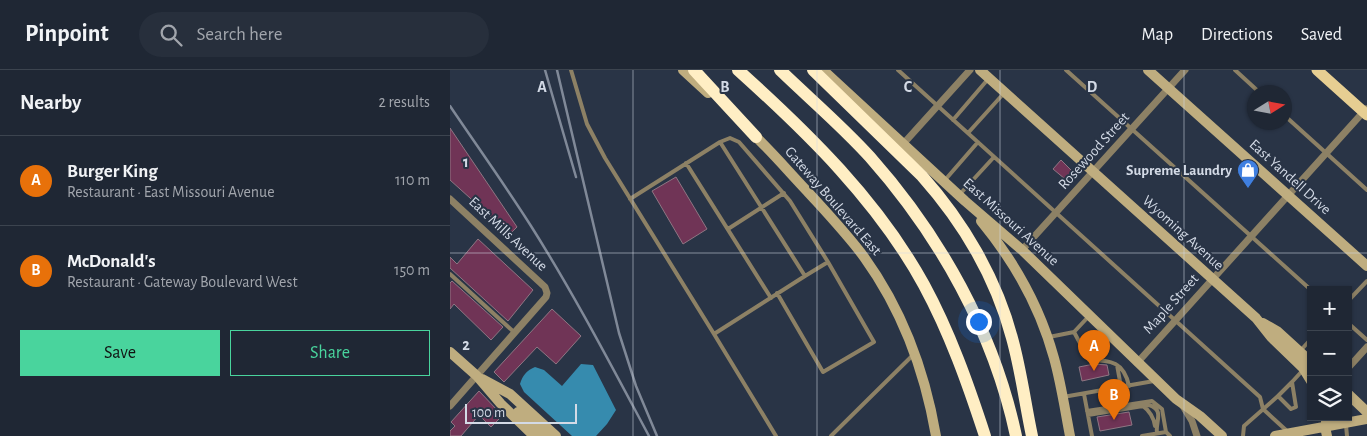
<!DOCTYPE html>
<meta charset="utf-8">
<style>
:root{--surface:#1f2734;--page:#272f3c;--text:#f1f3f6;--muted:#a1a5ac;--line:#3c444f;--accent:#49d49d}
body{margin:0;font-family:"Alegreya Sans",sans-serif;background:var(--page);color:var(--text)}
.controls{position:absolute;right:15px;bottom:15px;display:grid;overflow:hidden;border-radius:0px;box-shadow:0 1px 4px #0004}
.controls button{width:45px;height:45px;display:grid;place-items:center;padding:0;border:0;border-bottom:1px solid var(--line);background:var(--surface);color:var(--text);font:25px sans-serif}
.compass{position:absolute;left:797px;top:15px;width:45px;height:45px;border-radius:50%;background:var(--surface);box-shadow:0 1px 4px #0004;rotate:79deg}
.scale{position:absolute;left:15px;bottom:12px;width:112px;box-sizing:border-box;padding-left:5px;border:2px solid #d3dae6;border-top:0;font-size:14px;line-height:18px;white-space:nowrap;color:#d3dae6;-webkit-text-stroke:4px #293446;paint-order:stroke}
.you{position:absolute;left:528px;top:251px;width:18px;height:18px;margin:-12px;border:4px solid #fff;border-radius:50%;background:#1a73e8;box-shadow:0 0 0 8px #1a73e833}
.badge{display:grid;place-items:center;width:32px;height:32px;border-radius:50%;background:var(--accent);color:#fff;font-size:16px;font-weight:700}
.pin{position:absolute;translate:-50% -41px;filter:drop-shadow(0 1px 2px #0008)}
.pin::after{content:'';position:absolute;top:26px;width:18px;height:15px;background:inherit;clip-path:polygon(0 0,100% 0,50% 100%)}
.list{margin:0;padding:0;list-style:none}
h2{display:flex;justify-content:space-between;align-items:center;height:65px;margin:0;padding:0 20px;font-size:21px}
h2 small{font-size:16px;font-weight:400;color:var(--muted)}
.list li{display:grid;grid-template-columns:32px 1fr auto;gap:15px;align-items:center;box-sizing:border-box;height:90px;padding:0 20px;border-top:1px solid var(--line)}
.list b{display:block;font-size:19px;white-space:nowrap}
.list p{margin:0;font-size:16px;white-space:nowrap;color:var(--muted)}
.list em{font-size:16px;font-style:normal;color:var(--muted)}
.actions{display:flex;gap:10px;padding:15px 20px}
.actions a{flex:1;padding:11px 0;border:1px solid var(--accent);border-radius:0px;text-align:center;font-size:18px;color:var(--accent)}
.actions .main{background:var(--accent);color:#111}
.icon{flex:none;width:28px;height:28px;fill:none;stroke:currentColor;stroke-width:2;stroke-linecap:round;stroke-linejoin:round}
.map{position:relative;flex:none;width:917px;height:366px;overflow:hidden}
header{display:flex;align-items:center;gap:30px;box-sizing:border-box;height:70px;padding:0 25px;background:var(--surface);border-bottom:1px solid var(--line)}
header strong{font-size:24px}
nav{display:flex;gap:28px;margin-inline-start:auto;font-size:18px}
.search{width:350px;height:45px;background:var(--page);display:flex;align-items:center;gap:12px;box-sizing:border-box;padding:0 18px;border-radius:28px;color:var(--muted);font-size:19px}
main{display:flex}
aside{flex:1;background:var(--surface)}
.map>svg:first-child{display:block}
</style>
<header>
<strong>Pinpoint</strong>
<div class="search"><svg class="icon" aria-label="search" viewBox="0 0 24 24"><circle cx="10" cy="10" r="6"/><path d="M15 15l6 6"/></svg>Search here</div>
<nav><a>Map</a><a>Directions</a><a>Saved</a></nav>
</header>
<main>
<aside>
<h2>Nearby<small>2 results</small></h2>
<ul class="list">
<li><span class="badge" style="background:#e8710a">A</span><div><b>Burger King</b><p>Restaurant · East Missouri Avenue</p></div><em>110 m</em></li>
<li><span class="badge" style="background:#e8710a">B</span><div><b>McDonald's</b><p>Restaurant · Gateway Boulevard West</p></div><em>150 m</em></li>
</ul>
<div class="actions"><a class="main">Save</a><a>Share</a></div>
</aside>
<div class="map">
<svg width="917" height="366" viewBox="0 0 917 366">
<rect width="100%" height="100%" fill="#293446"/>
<!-- water -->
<path fill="#368bae" d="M 131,294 L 143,295 L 166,340 L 157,354 L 146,366 L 122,366 L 74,322 L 70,314 C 73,305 76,301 85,297 L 94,300 L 112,316 Z"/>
<!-- building -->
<path fill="#703456" stroke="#8f7683" d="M 0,58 L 67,157 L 60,164 L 0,110 Z
M 611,90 L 622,101 L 615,109 L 603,99 Z
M 226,107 L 257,159 L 233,174 L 202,121 Z
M 28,169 L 83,220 L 58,251 L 0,198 L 0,187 L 7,194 Z
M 2,211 L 53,257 L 41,270 L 4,234 L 0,239 L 0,213 Z
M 102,239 L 131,266 L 106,294 L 87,277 L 54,312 L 44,302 Z
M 644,294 L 657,295 L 659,305 L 632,311 L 629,297 Z
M 29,321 L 48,341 L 47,342 L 51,347 L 41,357 L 29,345 L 11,366 L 0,366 L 0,361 L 5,356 L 1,352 Z
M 679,342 L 682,355 L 650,361 L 647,347 Z"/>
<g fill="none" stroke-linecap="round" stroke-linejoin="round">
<!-- lane -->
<path stroke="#8d8165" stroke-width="4" d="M 121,0 L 137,54 L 155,88 L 264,264 L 355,206 L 270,72 L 180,129
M 448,0 L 810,327 L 813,339 L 837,361
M 616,0 L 861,220
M 785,0 L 809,22
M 834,45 L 917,120
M 503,50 L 539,8
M 518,63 L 555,22
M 270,72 L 280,68 L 289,72 L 340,131 L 378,192 L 355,206
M 236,93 L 321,228
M 495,110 L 528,72
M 510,124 L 544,87
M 278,159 L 334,123
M 0,204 L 65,263
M 327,223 L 373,302 L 424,272 L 378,192
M 898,231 L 917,211
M 898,253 L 917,270
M 624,262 L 639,290 C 661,290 674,292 679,316
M 264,264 L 326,366
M 599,267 L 624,262 L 639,246
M 851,280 L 861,269
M 667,295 L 671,317
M 842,312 L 828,326 L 841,339 L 846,337 L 842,312 L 853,300
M 634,324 L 642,366
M 613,327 L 704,311
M 693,336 C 699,340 704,348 705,356
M 637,341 L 702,331 L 712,339 L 716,362
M 638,345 L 699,335 C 715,340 705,352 707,363
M 896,355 L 897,366
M 381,366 L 463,285
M 692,366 L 716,362 L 720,366
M 793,366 L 794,356 L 828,326"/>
<!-- street -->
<path stroke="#8d8165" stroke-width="7" d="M 454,73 L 520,0
M 0,129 L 95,217 L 97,223 L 96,227 L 0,336
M 572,180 L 735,0
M 687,293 L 916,39
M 898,298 L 917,277
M 733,336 L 742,351 L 747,366"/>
<!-- secondary -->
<path stroke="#bfad7f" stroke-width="10" d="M 233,0 L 258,23
M 373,0 L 515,131 L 572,180 L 726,329 L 750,346 L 772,366
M 530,0 L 806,248 L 821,267 L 853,298 L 861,311
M 698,0 L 917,196
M 302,63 C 321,81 339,102 357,121 C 377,143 397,164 414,187 C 453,241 475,302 486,366
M 531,151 C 564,191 590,237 604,288 C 611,313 615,340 620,366
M 813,253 L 827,261 L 861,292
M 0,282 L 27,306 L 51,334 L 84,366
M 32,309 L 60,324 L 106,366
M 898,324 L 917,342
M 68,342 L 95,365
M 877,347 L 875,357 L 877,366
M 825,366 L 917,349"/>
<!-- primary -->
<path stroke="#e6ce92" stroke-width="11" d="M 867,0 L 917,45"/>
<!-- highway -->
<path stroke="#ffeec4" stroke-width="12" d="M 244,0 L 306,67
M 288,0 C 358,63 428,131 474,215 C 500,263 518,314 535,366
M 330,0 C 360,29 392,56 420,87 C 490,166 544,262 566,366
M 363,0 L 472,106 C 513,152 546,208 562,268 C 571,300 575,333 582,366"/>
<!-- rail -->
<path stroke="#808998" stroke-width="2.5" d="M 95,0 L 126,107
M 107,0 L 169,263 L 186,316 L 207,366
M 0,36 C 27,76 55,115 81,156 C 124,224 161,295 199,366"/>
</g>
<!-- grid -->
<path fill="none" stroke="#d3dae6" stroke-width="1" stroke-opacity="0.55" d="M 183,0 L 183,366M 367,0 L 367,366M 550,0 L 550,366M 734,0 L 734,366M 0,183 L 917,183"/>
<!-- icons -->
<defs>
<g id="shop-pin" transform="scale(1.125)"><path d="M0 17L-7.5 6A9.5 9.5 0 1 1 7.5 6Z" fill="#3f7fe0" stroke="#293446"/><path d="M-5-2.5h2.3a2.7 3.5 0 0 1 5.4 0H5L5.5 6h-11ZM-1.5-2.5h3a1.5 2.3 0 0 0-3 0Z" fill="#fff"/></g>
</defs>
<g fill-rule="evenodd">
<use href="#shop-pin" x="798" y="100"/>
</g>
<g text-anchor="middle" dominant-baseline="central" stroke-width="4" stroke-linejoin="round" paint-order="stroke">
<!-- street labels -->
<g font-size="15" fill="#d3dae6" stroke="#293446">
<text transform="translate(644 81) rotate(-48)">Rosewood Street</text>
<text transform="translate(840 107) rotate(42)">East Yandell Drive</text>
<text transform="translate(383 131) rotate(49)">Gateway Boulevard East</text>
<text transform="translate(561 152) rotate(42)">East Missouri Avenue</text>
<text transform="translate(733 163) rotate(42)">Wyoming Avenue</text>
<text transform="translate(58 164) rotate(43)">East Mills Avenue</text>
<text transform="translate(721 234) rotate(-48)">Maple Street</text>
</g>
<!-- poi labels -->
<g font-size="15" font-weight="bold" fill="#d3dae6" stroke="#293446" text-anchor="end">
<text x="782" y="100">Supreme Laundry</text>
</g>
</g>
<g font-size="16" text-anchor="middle" font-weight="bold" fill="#d3dae6" stroke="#293446" stroke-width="4" stroke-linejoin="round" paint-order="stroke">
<text x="92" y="22">A</text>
<text x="275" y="22">B</text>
<text x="458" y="22">C</text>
<text x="642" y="22">D</text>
<text x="16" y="97">1</text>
<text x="16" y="280">2</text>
</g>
</svg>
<div class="controls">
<button>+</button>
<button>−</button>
<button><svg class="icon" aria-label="layers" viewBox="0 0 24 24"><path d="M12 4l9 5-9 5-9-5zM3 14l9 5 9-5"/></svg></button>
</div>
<svg class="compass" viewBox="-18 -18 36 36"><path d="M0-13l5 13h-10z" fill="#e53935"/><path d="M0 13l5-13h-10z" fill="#a1a5ac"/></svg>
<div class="scale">100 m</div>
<div class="you"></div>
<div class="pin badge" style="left:644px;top:301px;background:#e8710a">A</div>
<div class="pin badge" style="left:664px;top:350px;background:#e8710a">B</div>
</div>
</main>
